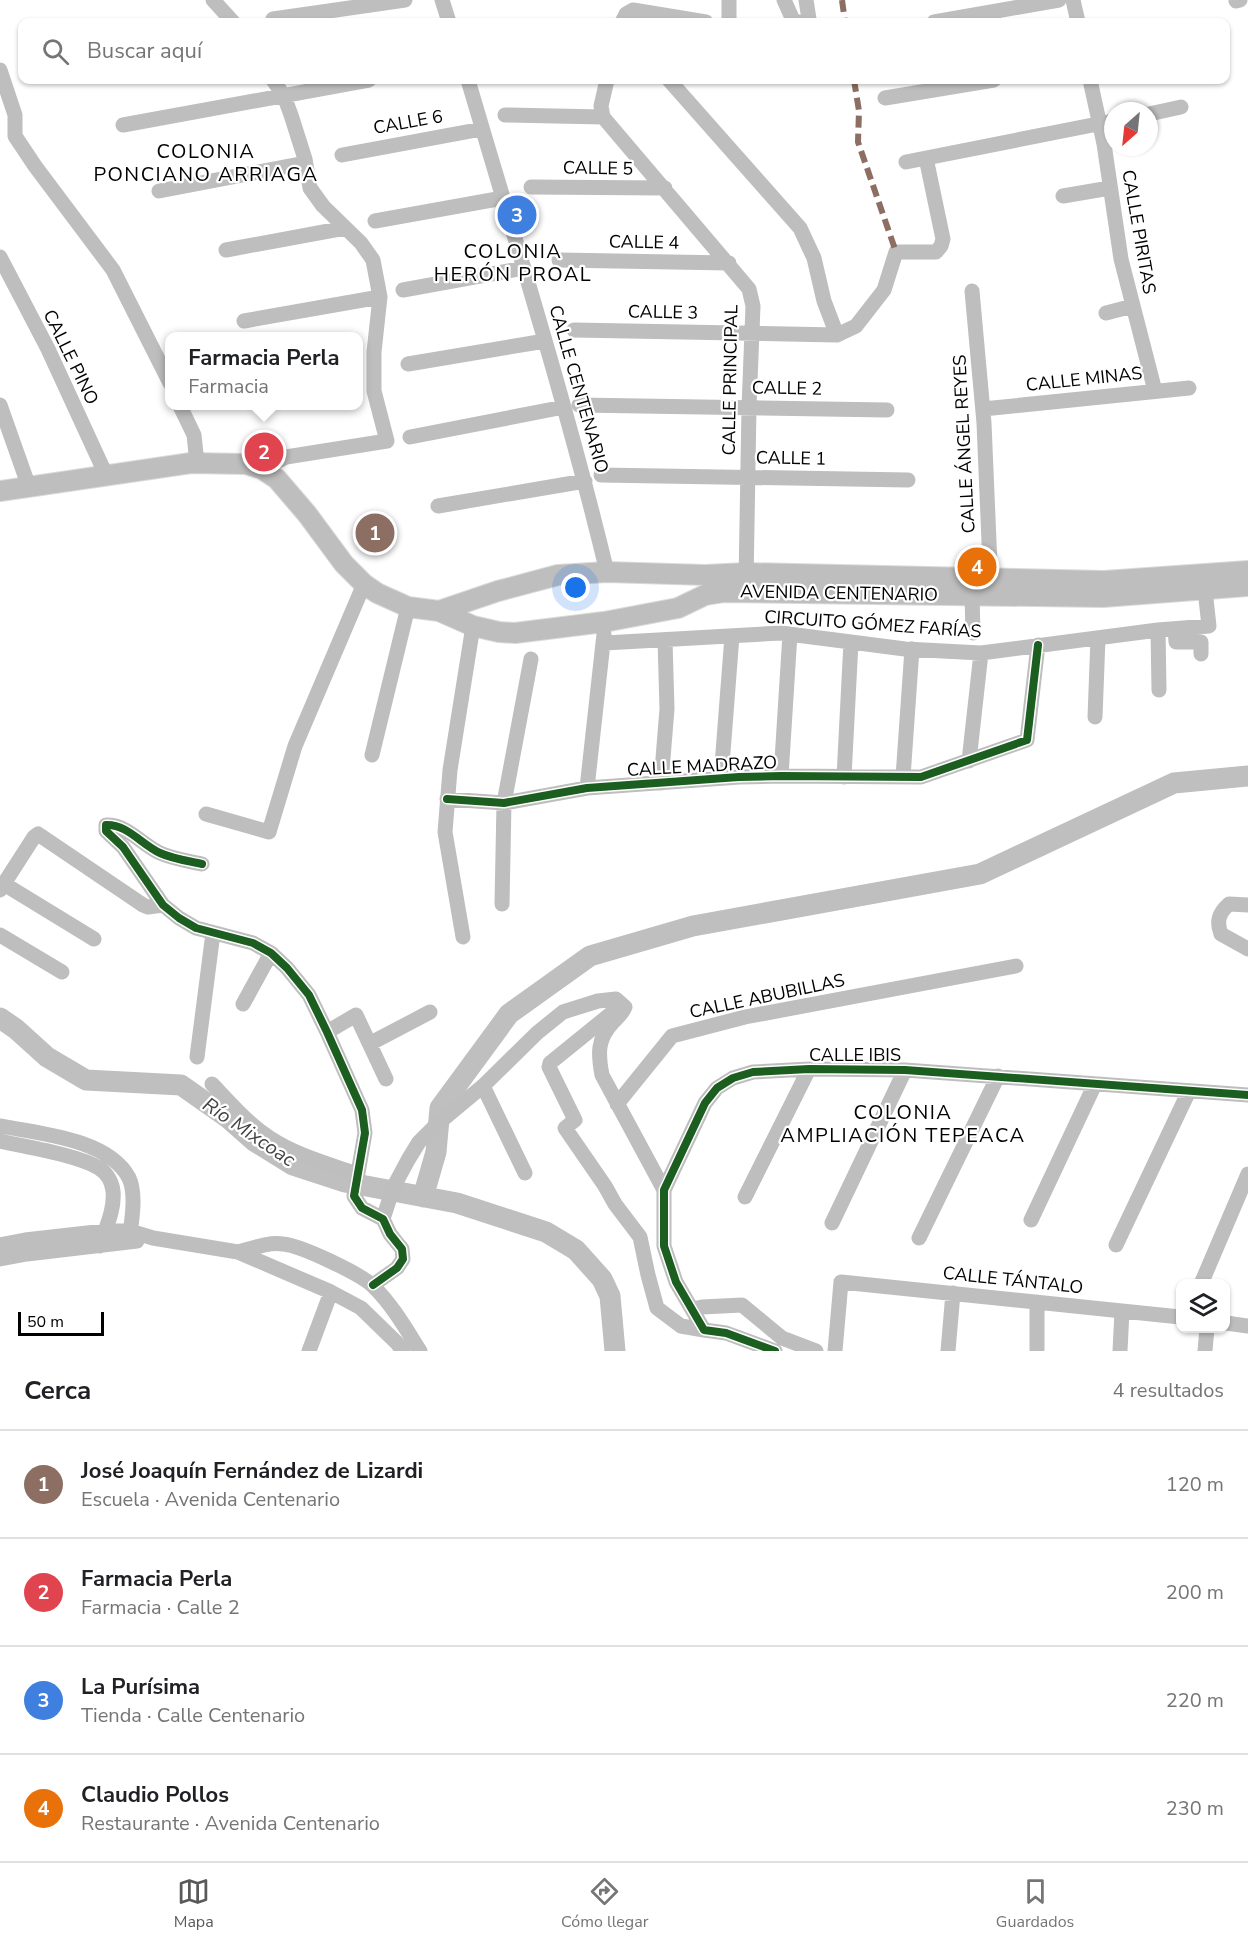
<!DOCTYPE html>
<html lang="es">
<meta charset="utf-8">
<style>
:root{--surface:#fff;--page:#f6f6f6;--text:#202124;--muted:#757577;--line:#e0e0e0;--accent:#595959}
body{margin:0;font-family:"Nunito Sans",sans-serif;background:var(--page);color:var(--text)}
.controls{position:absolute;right:18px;bottom:18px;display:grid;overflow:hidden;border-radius:12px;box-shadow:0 2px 4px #0004}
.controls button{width:54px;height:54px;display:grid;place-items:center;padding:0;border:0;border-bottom:2px solid var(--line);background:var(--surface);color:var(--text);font:30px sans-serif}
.compass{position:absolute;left:1104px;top:102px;width:54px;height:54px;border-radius:50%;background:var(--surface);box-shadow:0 2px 4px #0004;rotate:207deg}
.scale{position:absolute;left:18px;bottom:15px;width:86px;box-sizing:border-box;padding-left:6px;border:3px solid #000;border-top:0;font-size:16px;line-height:21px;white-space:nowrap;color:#000;-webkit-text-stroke:4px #fff;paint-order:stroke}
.you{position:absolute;left:576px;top:588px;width:21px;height:21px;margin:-15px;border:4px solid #fff;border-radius:50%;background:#1a73e8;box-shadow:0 0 0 9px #1a73e833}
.badge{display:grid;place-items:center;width:39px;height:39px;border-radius:50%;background:var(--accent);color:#fff;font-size:20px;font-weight:700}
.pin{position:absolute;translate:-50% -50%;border:3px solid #fff;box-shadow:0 2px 6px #0006}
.popup{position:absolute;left:165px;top:332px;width:198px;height:78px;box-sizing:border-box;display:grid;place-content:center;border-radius:12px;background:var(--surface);filter:drop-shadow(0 2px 4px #0005);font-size:20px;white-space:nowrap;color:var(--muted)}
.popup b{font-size:22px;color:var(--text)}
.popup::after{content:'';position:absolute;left:50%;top:100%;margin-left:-12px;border:12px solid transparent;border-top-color:var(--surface)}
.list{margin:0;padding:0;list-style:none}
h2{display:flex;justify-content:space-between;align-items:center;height:78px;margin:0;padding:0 24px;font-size:26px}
h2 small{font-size:20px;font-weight:400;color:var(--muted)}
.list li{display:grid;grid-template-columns:39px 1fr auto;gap:18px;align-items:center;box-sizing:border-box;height:108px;padding:0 24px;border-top:2px solid var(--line)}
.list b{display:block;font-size:22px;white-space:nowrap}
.list p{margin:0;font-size:20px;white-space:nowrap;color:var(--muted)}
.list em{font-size:20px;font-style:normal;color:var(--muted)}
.icon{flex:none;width:33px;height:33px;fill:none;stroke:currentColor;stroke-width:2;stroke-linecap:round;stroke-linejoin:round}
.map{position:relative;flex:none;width:1248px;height:1351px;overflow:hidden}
.search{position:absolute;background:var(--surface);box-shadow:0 2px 4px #0004;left:18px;right:18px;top:18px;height:66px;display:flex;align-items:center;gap:15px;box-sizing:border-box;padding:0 21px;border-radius:12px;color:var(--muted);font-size:22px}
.sheet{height:510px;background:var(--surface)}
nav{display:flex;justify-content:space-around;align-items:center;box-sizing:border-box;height:84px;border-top:2px solid var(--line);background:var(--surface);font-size:16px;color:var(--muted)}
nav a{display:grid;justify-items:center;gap:3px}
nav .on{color:var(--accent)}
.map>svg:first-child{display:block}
</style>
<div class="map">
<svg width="1248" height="1351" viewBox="0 0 1248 1351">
<rect width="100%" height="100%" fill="#fff"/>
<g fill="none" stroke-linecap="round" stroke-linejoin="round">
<!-- river -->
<path stroke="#bfbfbf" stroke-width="21" d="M 0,1018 L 16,1029 L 47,1057 L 86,1080 L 181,1085 L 228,1118 L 254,1141 L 293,1165 L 345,1182 L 457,1203 L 546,1232 L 576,1250 L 602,1279 L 610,1296 L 615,1351
M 423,1197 L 436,1152 L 440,1108 L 509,1014 L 590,956 L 693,926 L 980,874 L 1174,783 L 1248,776"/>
<!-- major casing -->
<g stroke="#dbdbdb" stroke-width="22">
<path id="major" d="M 0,491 L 191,463 L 246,464 L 262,469 L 277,479 L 307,514 L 344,564 L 364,584 L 377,593 L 408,607 L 439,611 L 473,626 L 499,632 L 515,633 L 604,622 L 678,608 L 705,595 L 724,592 L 1103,597 L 1248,586
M 439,611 L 498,591 L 558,575 L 607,572 L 705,575 L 746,573 L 1104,581 L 1248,571"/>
</g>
<!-- minor -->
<path stroke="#bebebe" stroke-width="15" d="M 213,0 L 233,22
M 442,0 L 449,22
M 784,0 L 793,20 L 799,22
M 1073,0 L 1078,22
M 1236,1 L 1240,0
M 273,19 L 405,0
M 622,22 L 626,14 L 633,10 L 706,22
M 729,22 L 729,0
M 804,22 L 809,19 L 806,0
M 934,22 L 1059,0
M 0,70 L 15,115 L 15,136 L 35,166 L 113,270 L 170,383
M 468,80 C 516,243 567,406 607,572
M 607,80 L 601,106 L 603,117 L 749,289 L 753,306 L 749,407 L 746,582
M 669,80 L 800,228 L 814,258 L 824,301 L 837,335
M 1090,80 L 1104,144 L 1121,259 L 1155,391
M 885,98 L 994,80
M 1149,114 L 1181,107
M 505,115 L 603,117
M 123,125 L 369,80
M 342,155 L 482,129
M 906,162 L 1113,121
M 531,187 L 665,188
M 159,191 L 305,163
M 1063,196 L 1110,188
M 375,221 L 503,198
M 226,250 L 345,228
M 0,257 L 48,349 L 106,475
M 559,260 L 729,263
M 403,290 L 524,268
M 972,291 L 984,423 L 991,589
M 1106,313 L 1133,306
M 244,321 L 380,297
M 574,330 L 837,335 L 856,326 L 884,290 L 896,252 L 936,252 L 941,246 L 943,239 L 926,158
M 408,364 L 545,341
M 0,405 L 29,487
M 579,405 L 887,410
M 180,406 L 194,435 L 197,463
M 983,409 L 1189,388
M 410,437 L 564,407
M 262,469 L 286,457 L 387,441 L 374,391 L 374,352 L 380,297 L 373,260 L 361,243 L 323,206 L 310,188 L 305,159 L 291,115 L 284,96 L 273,80
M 601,475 L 908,480
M 438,506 L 585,481
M 972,595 L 973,633
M 1175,629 L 1176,642 L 1201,642 L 1201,654
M 1158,630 L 1159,690
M 605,643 L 781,633 L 905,649 L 981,653 L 1158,630 L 1209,626 L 1205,590
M 1095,717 L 1098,638
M 372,755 L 408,607
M 969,761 L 981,653
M 781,776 L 790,634
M 844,777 L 851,642
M 903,777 L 912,649
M 721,778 L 732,636
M 661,783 L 667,709 L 665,640
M 587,788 L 604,634
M 447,799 L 504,803 L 587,788 L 739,777 L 781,776 L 921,777 L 1027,740 L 1038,645
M 206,814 L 269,832 L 295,746 L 364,584
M 202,864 C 189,861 173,859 160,853 C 142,845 127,824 106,825 L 106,831 L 123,847 L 163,905 L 179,918 L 196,928 L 253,943 L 271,953 L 287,968 L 309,995 L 327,1032 L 362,1110 L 365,1133 L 354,1196 L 362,1208 L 383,1219 L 390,1234 L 402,1249 L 403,1259 L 397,1268 L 373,1285
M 4,884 L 94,939
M 0,890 L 34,837 L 38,834 L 143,905 L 148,907 L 163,905
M 502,904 L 504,803 L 531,659
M 1248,905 L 1229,904 C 1219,913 1216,921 1221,934 L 1248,949
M 0,935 L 62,972
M 463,937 L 445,832 L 450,770 L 473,626
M 243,1004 L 271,953
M 613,1012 L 550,1063 L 549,1067 L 575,1120 L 565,1128 L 605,1186 L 615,1204 L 640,1237 L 648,1275 L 657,1308 L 681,1326 L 704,1330
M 327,1032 L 356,1015 L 386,1079
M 371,1043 L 430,1012
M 197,1057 L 213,933
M 212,1084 C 230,1103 248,1124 270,1138 C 296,1155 328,1164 357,1174
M 483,1086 L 525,1173
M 617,1104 L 672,1036 L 745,1017 L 1016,966
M 0,1126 C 38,1133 109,1139 129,1178 C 137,1195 131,1224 129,1242
M 0,1141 C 26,1147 78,1155 99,1168 C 107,1173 112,1182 113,1191 C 115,1210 105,1229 100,1246
M 745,1197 L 809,1069
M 383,1219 L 393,1188 L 408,1160 L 419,1142 L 435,1126 L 483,1086 L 537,1033 L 563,1012 L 598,1001 L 616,999 L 625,1007 C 623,1013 618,1017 613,1022 C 597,1039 598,1054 602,1075 L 664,1190
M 1031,1220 L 1095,1084
M 832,1223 L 905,1070
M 919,1238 L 998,1076
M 0,1245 L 25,1240 L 105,1231 L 130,1231 L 153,1238 L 238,1252 L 331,1292 L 361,1308 L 397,1343 L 403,1351
M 1116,1245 L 1189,1091
M 238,1252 C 253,1248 268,1242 283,1244 C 300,1245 363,1275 374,1287 C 393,1306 406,1329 420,1351
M 0,1259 L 27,1254 L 137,1241
M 1201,1284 L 1248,1174
M 693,1309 L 702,1307 L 742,1305 L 782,1338 L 816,1351
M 1226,1323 L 1248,1326
M 309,1351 L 331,1292
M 775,1351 L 726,1333 L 704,1330 L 676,1282 L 664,1246 L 664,1190 L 705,1103 L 717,1088 L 733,1078 L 753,1072 L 809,1069 L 905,1070 L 1248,1095
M 835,1351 L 841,1282 L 1180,1317
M 948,1351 L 953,1293
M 1037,1351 L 1037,1302
M 1120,1351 L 1122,1311
M 1205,1351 L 1207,1328"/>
<!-- major -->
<use href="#major" stroke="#bebebe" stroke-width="20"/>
<!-- quiet -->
<path stroke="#8d6e63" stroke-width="6" stroke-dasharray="12 6" stroke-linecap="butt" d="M 842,0 L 845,22
M 854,80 L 859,111 L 858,142 L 896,252"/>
<!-- cycleway casing -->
<g stroke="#fff" stroke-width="11">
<path id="cycleway" d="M 447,799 L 504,803 L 587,788 L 739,777 L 781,776 L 921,777 L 1027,740 L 1038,645
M 202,864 C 189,861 173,859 160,853 C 142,845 127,824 106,825 L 106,831 L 123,847 L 163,905 L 179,918 L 196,928 L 253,943 L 271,953 L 287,968 L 309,995 L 327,1032 L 362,1110 L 365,1133 L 354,1196 L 362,1208 L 383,1219 L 390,1234 L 402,1249 L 403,1259 L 397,1268 L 373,1285
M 775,1351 L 726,1333 L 704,1330 L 676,1282 L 664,1246 L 664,1190 L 705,1103 L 717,1088 L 733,1078 L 753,1072 L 809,1069 L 905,1070 L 1248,1095"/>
</g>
<!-- cycleway -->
<use href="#cycleway" stroke="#1b5e20" stroke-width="8"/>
</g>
<g text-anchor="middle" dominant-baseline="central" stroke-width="4.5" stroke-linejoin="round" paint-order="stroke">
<!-- street labels -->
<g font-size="18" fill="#000" stroke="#fff">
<text transform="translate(408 122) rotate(-10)">CALLE 6</text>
<text transform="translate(598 168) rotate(1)">CALLE 5</text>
<text transform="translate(1139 232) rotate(80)">CALLE PIRITAS</text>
<text transform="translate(644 242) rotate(1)">CALLE 4</text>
<text transform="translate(663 312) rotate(1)">CALLE 3</text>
<text transform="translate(71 357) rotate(64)">CALLE PINO</text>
<text transform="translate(1084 379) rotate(-6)">CALLE MINAS</text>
<text transform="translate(730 380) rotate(-89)">CALLE PRINCIPAL</text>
<text transform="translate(787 388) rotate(1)">CALLE 2</text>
<text transform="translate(579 389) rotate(74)">CALLE CENTENARIO</text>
<text transform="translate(964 444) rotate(-93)">CALLE ÁNGEL REYES</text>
<text transform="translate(791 458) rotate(1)">CALLE 1</text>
<text transform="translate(839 593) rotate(1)">AVENIDA CENTENARIO</text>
<text transform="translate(873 624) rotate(4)">CIRCUITO GÓMEZ FARÍAS</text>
<text transform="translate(702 766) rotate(-3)">CALLE MADRAZO</text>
<text transform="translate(767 996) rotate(-12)">CALLE ABUBILLAS</text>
<text x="855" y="1055">CALLE IBIS</text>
<text transform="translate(1013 1280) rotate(6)">CALLE TÁNTALO</text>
</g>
<!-- neighbourhood labels -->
<g font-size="20" letter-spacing="1.5" fill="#000" stroke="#fff">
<text x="206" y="151">COLONIA<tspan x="206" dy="23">PONCIANO ARRIAGA</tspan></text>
<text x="513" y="251">COLONIA<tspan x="513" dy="23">HERÓN PROAL</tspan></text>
<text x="903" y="1112">COLONIA<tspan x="903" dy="23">AMPLIACIÓN TEPEACA</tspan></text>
</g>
<!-- water labels -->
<g font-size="20" font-style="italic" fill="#444" stroke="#fff">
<text transform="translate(249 1132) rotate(34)">Río Mixcoac</text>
</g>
</g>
</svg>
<div class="controls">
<button><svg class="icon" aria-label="layers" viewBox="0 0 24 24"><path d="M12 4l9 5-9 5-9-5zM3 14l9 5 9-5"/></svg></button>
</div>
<svg class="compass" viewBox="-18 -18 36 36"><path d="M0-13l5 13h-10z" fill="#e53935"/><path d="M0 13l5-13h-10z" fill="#757577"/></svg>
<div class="scale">50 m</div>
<div class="you"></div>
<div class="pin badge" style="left:375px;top:533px;background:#8d6e63">1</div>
<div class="pin badge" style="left:264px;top:452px;background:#e0444e">2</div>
<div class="popup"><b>Farmacia Perla</b>Farmacia</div>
<div class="pin badge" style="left:517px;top:215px;background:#3f7fe0">3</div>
<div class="pin badge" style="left:977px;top:567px;background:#e8710a">4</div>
<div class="search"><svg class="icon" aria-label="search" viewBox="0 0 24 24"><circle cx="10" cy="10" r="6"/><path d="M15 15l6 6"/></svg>Buscar aquí</div>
</div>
<section class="sheet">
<h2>Cerca<small>4 resultados</small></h2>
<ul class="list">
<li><span class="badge" style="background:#8d6e63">1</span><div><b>José Joaquín Fernández de Lizardi</b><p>Escuela · Avenida Centenario</p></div><em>120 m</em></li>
<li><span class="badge" style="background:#e0444e">2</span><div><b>Farmacia Perla</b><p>Farmacia · Calle 2</p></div><em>200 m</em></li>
<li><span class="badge" style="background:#3f7fe0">3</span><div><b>La Purísima</b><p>Tienda · Calle Centenario</p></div><em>220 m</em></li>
<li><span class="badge" style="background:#e8710a">4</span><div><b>Claudio Pollos</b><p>Restaurante · Avenida Centenario</p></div><em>230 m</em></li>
</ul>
</section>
<nav>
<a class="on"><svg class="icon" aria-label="map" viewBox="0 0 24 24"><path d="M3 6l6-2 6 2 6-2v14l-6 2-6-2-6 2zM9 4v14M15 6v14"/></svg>Mapa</a>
<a><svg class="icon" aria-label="directions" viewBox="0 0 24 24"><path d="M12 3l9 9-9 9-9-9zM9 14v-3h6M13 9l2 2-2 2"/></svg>Cómo llegar</a>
<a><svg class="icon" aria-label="saved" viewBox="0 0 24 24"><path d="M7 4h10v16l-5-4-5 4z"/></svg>Guardados</a>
</nav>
